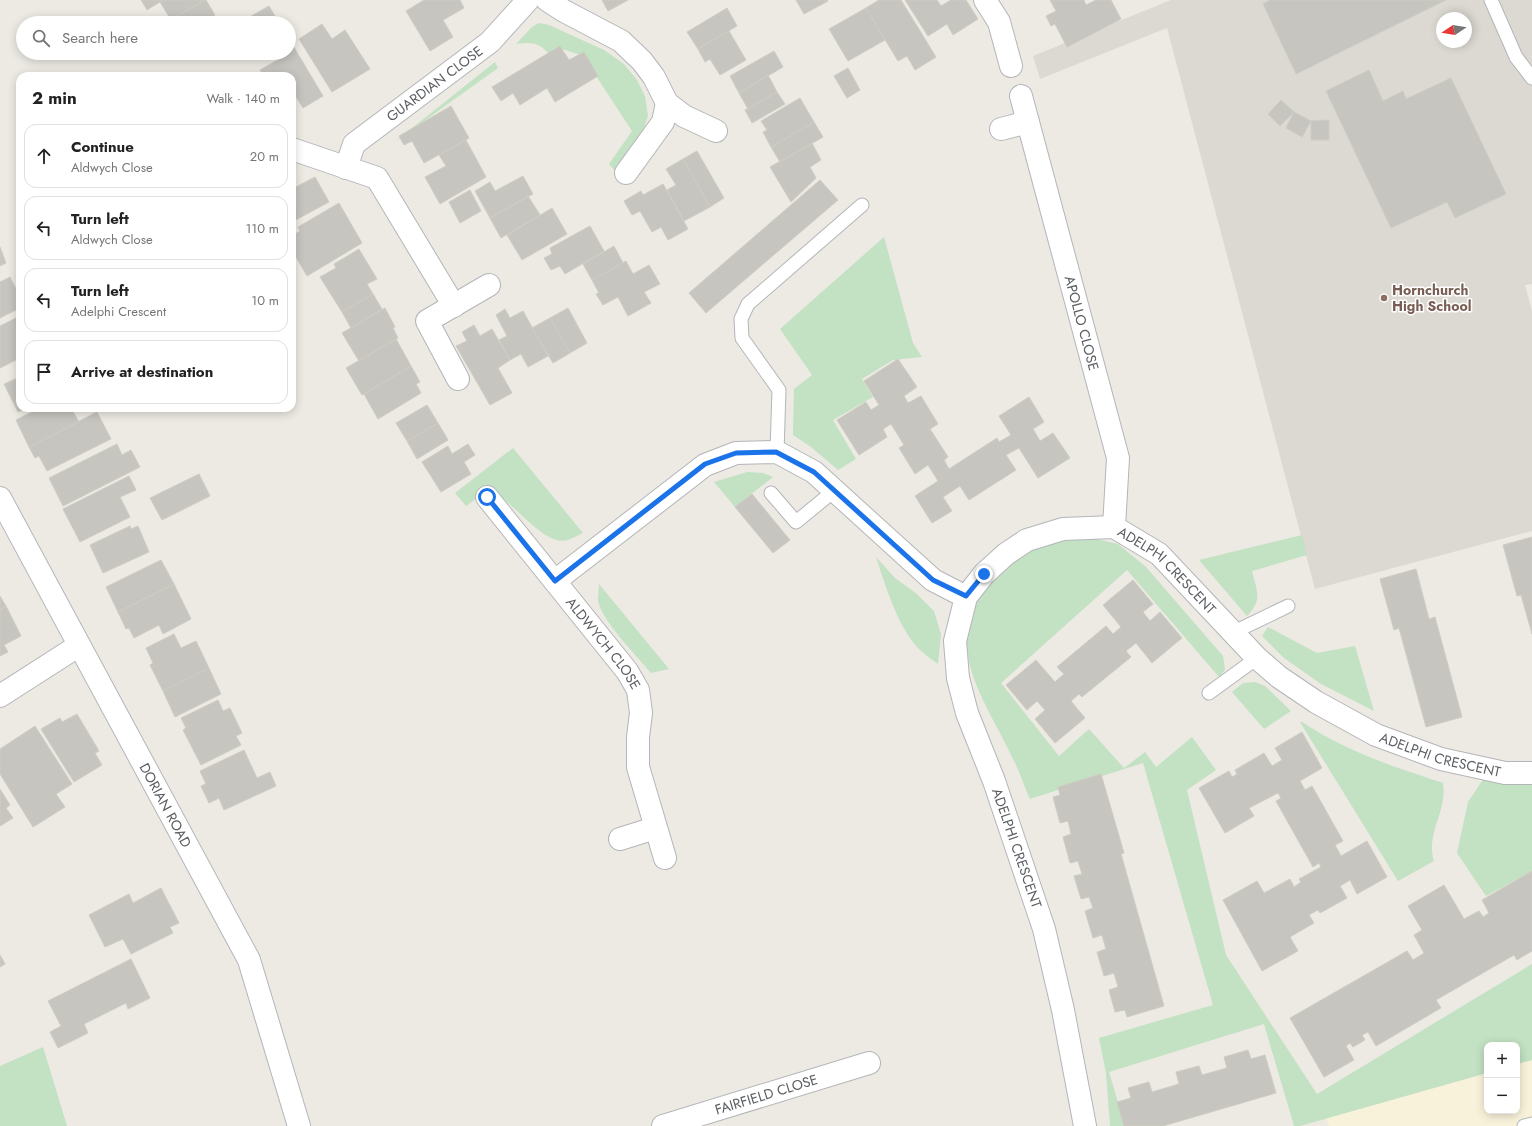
<!DOCTYPE html>
<meta charset="utf-8">
<style>
:root{--surface:#fff;--page:#f6f6f6;--text:#222;--muted:#767676;--line:#e0e0e0}
body{margin:0;font-family:Jost,sans-serif;background:var(--page);color:var(--text)}
.controls{position:absolute;right:12px;bottom:12px;display:grid;overflow:hidden;border-radius:8px;box-shadow:0 2px 10px #0003}
.controls button{width:36px;height:36px;display:grid;place-items:center;padding:0;border:0;border-bottom:1px solid var(--line);background:var(--surface);color:var(--text);font:20px sans-serif}
.compass{position:absolute;left:1436px;top:12px;width:36px;height:36px;border-radius:50%;background:var(--surface);box-shadow:0 2px 10px #0003;rotate:258deg}
.stop{position:absolute;width:12px;height:12px;margin:-9px;border:3px solid #1a73e8;border-radius:50%;background:#fff}
.stop.end{background:#1a73e8;border-color:#fff;box-shadow:0 1px 4px #0008}
.list{margin:0;padding:0;list-style:none}
h2{display:flex;justify-content:space-between;align-items:center;height:52px;margin:0;padding:0 16px;font-size:17px}
h2 small{font-size:13px;font-weight:400;color:var(--muted)}
.list li{display:grid;grid-template-columns:26px 1fr auto;gap:12px;align-items:center;box-sizing:border-box;height:64px;margin:0 8px 8px;padding:0 8px;border:1px solid var(--line);border-radius:12px}
.list b{display:block;font-size:15px;white-space:nowrap}
.list p{margin:0;font-size:13px;white-space:nowrap;color:var(--muted)}
.list em{font-size:13px;font-style:normal;color:var(--muted)}
.icon{flex:none;width:22px;height:22px;fill:none;stroke:currentColor;stroke-width:2;stroke-linecap:round;stroke-linejoin:round}
.map{position:relative;flex:none;width:1532px;height:1126px;overflow:hidden}
.search{position:absolute;background:var(--surface);box-shadow:0 2px 10px #0003;left:16px;top:16px;width:280px;height:44px;display:flex;align-items:center;gap:10px;box-sizing:border-box;padding:0 14px;border-radius:22px;color:var(--muted);font-size:15px}
.panel{position:absolute;background:var(--surface);box-shadow:0 2px 10px #0003;left:16px;top:72px;width:280px;height:340px;border-radius:12px}
.map>svg:first-child{display:block}
</style>
<div class="map">
<svg width="1532" height="1126" viewBox="0 0 1532 1126">
<rect width="100%" height="100%" fill="#eceae3"/>
<!-- commercial -->
<path fill="#f9f2db" d="M 1532,1060 L 1532,1126 L 1329,1126 L 1326,1118 L 1487,1073 L 1487,1111 L 1517,1111 L 1517,1064 Z"/>
<!-- education -->
<path fill="#dcd9d2" fill-rule="evenodd" d="M 1171,0 L 1532,0 L 1532,284 L 1525,285 L 1532,311 L 1532,531 L 1315,589 L 1167,28 L 1040,79 L 1033,56 ZM 1442,18 L 1466,18 L 1466,42 L 1442,42 Z"/>
<!-- green -->
<path fill="#c3e1c3" d="M 539,23 L 549,25 L 604,50 L 624,64 L 637,80 L 645,96 L 648,116 L 642,134 L 615,171 L 609,164 L 632,131 L 583,56 L 559,48 L 550,55 C 539,42 531,42 516,44 L 532,27 Z
M 495,62 L 498,68 L 392,144 Z
M 884,237 L 913,343 L 922,357 L 893,360 L 862,379 L 873,397 L 833,420 L 856,459 L 838,470 L 811,447 L 793,435 L 794,389 L 812,375 L 780,329 Z
M 513,448 L 583,533 C 578,535 573,538 568,540 C 543,547 513,500 491,491 L 480,496 L 466,506 L 455,493 Z
M 747,472 L 763,473 L 773,477 L 735,507 L 714,482 Z
M 1302,535 L 1307,555 L 1252,571 C 1257,592 1263,599 1247,616 L 1199,560 Z
M 1092,538 L 1118,544 L 1146,567 L 1223,656 L 1225,670 L 1219,677 L 1127,570 L 1001,683 L 1059,756 L 1089,729 L 1124,768 L 1145,752 L 1156,767 L 1192,737 L 1216,770 L 1187,790 L 1226,955 L 1317,1094 L 1532,964 L 1532,1060 L 1517,1064 L 1517,1045 L 1487,1045 L 1487,1073 L 1300,1126 L 1294,1126 L 1264,1024 L 1109,1072 L 1125,1126 L 1110,1126 L 1106,1073 L 1099,1038 L 1213,1005 L 1143,763 L 1030,799 C 1024,786 1020,772 1013,759 C 983,695 935,640 997,576 C 1004,569 1011,558 1019,554 C 1028,549 1051,540 1061,539 C 1071,538 1082,538 1092,538 Z
M 876,557 L 895,578 L 917,594 L 934,611 L 941,634 L 938,664 C 933,660 926,656 921,651 C 898,629 886,587 876,557 Z
M 599,584 L 669,669 L 651,673 C 638,657 600,619 598,600 C 598,595 599,589 599,584 Z
M 1268,627 L 1317,653 L 1355,646 L 1374,711 L 1321,684 L 1284,658 L 1262,636 Z
M 1255,682 L 1265,686 L 1291,711 L 1264,729 L 1232,692 L 1243,683 Z
M 1300,722 L 1302,722 C 1348,752 1391,766 1443,783 C 1448,810 1425,834 1434,861 L 1398,881 Z
M 1486,775 L 1532,784 L 1532,871 L 1486,896 L 1457,853 L 1468,802 Z
M 43,1047 L 67,1126 L 0,1126 L 0,1066 Z"/>
<!-- building -->
<path fill="#c7c5c0" stroke="#d0ccc2" d="M 141,0 L 163,0 L 147,10 Z
M 163,0 L 204,0 L 171,20 L 160,2 Z
M 204,0 L 206,0 L 215,15 L 202,23 L 173,23 L 171,20 Z
M 424,0 L 460,0 L 464,8 L 443,20 L 453,37 L 430,51 L 406,11 Z
M 602,0 L 628,0 L 608,11 Z
M 796,0 L 827,0 L 828,1 L 804,14 Z
M 879,0 L 901,0 L 936,57 L 915,70 L 907,56 L 898,61 L 866,8 Z
M 905,0 L 937,0 L 941,6 L 951,0 L 966,0 L 978,19 L 953,35 L 947,24 L 928,36 Z
M 1050,0 L 1084,0 L 1086,5 L 1096,0 L 1111,0 L 1121,19 L 1067,47 L 1055,24 L 1051,26 L 1046,16 L 1056,11 Z
M 1270,0 L 1446,0 L 1296,74 L 1263,4 Z
M 269,6 L 279,23 L 239,23 Z
M 727,8 L 737,26 L 698,49 L 687,32 Z
M 866,8 L 885,40 L 848,61 L 829,29 Z
M 322,24 L 332,39 L 345,30 L 370,69 L 332,92 L 299,39 Z
M 729,31 L 746,60 L 720,75 L 710,59 L 705,62 L 698,49 Z
M 292,44 L 323,96 L 303,108 L 295,95 L 292,97 L 292,76 L 264,76 L 260,70 L 281,58 L 278,53 L 289,53 L 289,46 Z
M 560,46 L 569,60 L 584,52 L 598,76 L 555,102 L 547,88 L 520,105 L 513,93 L 501,101 L 492,87 Z
M 774,51 L 783,67 L 739,93 L 730,76 Z
M 848,68 L 860,90 L 847,98 L 834,76 Z
M 1369,70 L 1383,101 L 1403,91 L 1406,99 L 1451,78 L 1506,194 L 1455,218 L 1447,202 L 1391,228 L 1326,91 Z
M 768,75 L 777,92 L 748,109 L 739,93 Z
M 777,92 L 785,104 L 752,123 L 745,110 Z
M 800,98 L 814,122 L 771,147 L 763,132 L 767,130 L 761,121 Z
M 1281,100 L 1294,112 L 1280,126 L 1268,114 Z
M 451,106 L 469,138 L 424,163 L 412,141 L 404,145 L 399,136 Z
M 1294,112 L 1311,121 L 1302,137 L 1286,128 Z
M 1329,120 L 1329,140 L 1311,140 L 1311,121 Z
M 814,122 L 823,137 L 780,162 L 771,147 Z
M 466,140 L 486,177 L 440,204 L 425,177 L 446,166 L 439,155 Z
M 812,143 L 821,160 L 810,167 L 816,178 L 791,202 L 770,167 Z
M 697,151 L 724,198 L 710,207 L 683,159 Z
M 683,159 L 710,207 L 684,221 L 667,190 L 676,185 L 666,169 Z
M 523,176 L 533,194 L 490,218 L 475,191 L 490,182 L 495,191 Z
M 315,177 L 329,202 L 292,222 L 292,185 L 294,188 Z
M 820,180 L 838,200 L 706,313 L 689,293 Z
M 663,184 L 688,229 L 668,240 L 661,227 L 652,232 L 640,211 L 632,215 L 624,201 L 641,191 L 643,195 Z
M 470,190 L 481,211 L 460,223 L 449,202 Z
M 528,196 L 540,215 L 501,238 L 490,218 Z
M 339,203 L 362,243 L 307,276 L 292,250 L 292,236 L 300,231 L 298,227 Z
M 552,208 L 567,234 L 522,260 L 507,235 Z
M 590,226 L 604,251 L 565,274 L 560,266 L 551,270 L 544,258 L 552,254 L 550,248 Z
M 614,246 L 623,263 L 592,280 L 583,264 Z
M 0,247 L 6,263 L 0,266 Z
M 359,249 L 377,279 L 367,284 L 373,294 L 342,312 L 320,277 L 336,268 L 334,264 Z
M 626,261 L 633,274 L 649,265 L 660,284 L 644,292 L 651,303 L 628,316 L 618,297 L 603,305 L 596,294 L 599,293 L 592,280 Z
M 10,277 L 20,297 L 20,308 L 0,318 L 0,282 Z
M 373,294 L 382,309 L 351,328 L 342,312 Z
M 385,308 L 395,327 L 393,328 L 398,338 L 359,361 L 342,333 Z
M 568,308 L 587,343 L 570,353 L 550,318 Z
M 505,309 L 510,318 L 523,311 L 548,356 L 528,367 L 521,354 L 510,360 L 499,340 L 507,336 L 496,315 Z
M 20,316 L 20,358 L 0,368 L 0,326 Z
M 550,318 L 570,353 L 553,363 L 532,328 Z
M 474,325 L 480,336 L 492,329 L 510,360 L 498,368 L 512,393 L 490,405 L 456,346 L 467,341 L 462,332 Z
M 396,339 L 411,366 L 362,395 L 346,368 Z
M 898,359 L 917,387 L 904,396 L 908,403 L 921,396 L 938,424 L 930,429 L 948,457 L 944,460 L 949,469 L 997,438 L 999,442 L 1011,435 L 999,416 L 1029,397 L 1044,422 L 1033,429 L 1040,441 L 1053,433 L 1070,458 L 1038,478 L 1019,448 L 1006,455 L 1016,470 L 969,500 L 960,486 L 943,497 L 952,511 L 932,523 L 915,496 L 938,481 L 928,465 L 915,474 L 899,448 L 904,445 L 891,424 L 883,429 L 887,437 L 859,455 L 837,420 L 866,402 L 871,410 L 879,405 L 864,381 Z
M 411,366 L 420,382 L 416,384 L 421,393 L 378,419 L 364,394 Z
M 20,377 L 20,408 L 27,408 L 18,412 L 4,384 Z
M 427,405 L 438,423 L 407,441 L 396,423 Z
M 40,408 L 71,408 L 79,422 L 29,447 L 16,420 Z
M 97,412 L 111,439 L 47,471 L 39,456 L 35,458 L 29,447 Z
M 438,423 L 448,440 L 417,459 L 407,441 Z
M 117,444 L 122,455 L 131,450 L 140,467 L 63,506 L 49,478 Z
M 468,444 L 475,455 L 464,462 L 471,474 L 441,492 L 422,462 L 448,446 L 452,454 Z
M 199,474 L 210,496 L 162,520 L 150,498 Z
M 129,476 L 136,490 L 120,497 L 130,517 L 80,542 L 63,509 Z
M 752,494 L 790,540 L 773,553 L 735,507 Z
M 130,526 L 131,529 L 138,526 L 149,552 L 103,573 L 90,545 Z
M 1532,537 L 1532,634 L 1521,595 L 1517,596 L 1503,545 Z
M 161,560 L 174,584 L 118,612 L 106,587 Z
M 1416,569 L 1429,619 L 1435,617 L 1462,717 L 1426,727 L 1399,628 L 1394,630 L 1380,579 Z
M 1133,580 L 1153,604 L 1143,612 L 1150,621 L 1160,612 L 1182,638 L 1152,663 L 1136,643 L 1126,651 L 1131,657 L 1082,697 L 1079,694 L 1071,701 L 1085,718 L 1055,743 L 1035,719 L 1045,710 L 1037,701 L 1027,710 L 1006,685 L 1036,660 L 1055,682 L 1064,674 L 1057,667 L 1106,626 L 1113,634 L 1121,627 L 1103,605 Z
M 174,584 L 191,619 L 163,634 L 159,625 L 134,638 L 129,628 L 126,629 L 118,612 Z
M 0,596 L 6,606 L 0,610 Z
M 6,606 L 21,636 L 4,645 L 8,652 L 0,656 L 0,610 Z
M 174,634 L 181,648 L 196,641 L 209,668 L 163,691 L 150,665 L 153,663 L 146,648 Z
M 209,668 L 221,694 L 175,717 L 163,691 Z
M 218,700 L 223,711 L 230,708 L 242,733 L 236,736 L 241,745 L 201,765 L 183,730 L 186,728 L 181,718 Z
M 77,714 L 99,751 L 95,753 L 102,765 L 74,782 L 41,729 L 60,718 L 62,722 Z
M 35,726 L 72,784 L 56,794 L 65,807 L 33,827 L 0,774 L 0,749 Z
M 1302,732 L 1322,768 L 1300,781 L 1305,790 L 1312,786 L 1343,841 L 1335,845 L 1341,856 L 1367,841 L 1387,877 L 1357,894 L 1350,880 L 1340,886 L 1347,898 L 1320,913 L 1318,910 L 1309,915 L 1314,923 L 1290,937 L 1298,951 L 1262,971 L 1223,900 L 1257,881 L 1264,893 L 1290,879 L 1294,887 L 1301,882 L 1299,879 L 1321,867 L 1319,863 L 1313,867 L 1276,801 L 1281,798 L 1278,793 L 1249,808 L 1254,816 L 1225,833 L 1199,788 L 1229,771 L 1232,777 L 1237,774 L 1235,770 L 1264,753 L 1272,766 L 1282,760 L 1275,748 Z
M 244,750 L 257,778 L 270,772 L 276,786 L 224,810 L 219,798 L 209,803 L 201,786 L 206,784 L 200,771 Z
M 1101,774 L 1124,853 L 1121,854 L 1164,1006 L 1127,1017 L 1125,1010 L 1115,1012 L 1109,990 L 1118,987 L 1114,973 L 1104,976 L 1097,952 L 1106,949 L 1102,935 L 1093,938 L 1085,911 L 1093,908 L 1089,897 L 1081,899 L 1074,876 L 1082,874 L 1078,861 L 1070,863 L 1063,837 L 1071,834 L 1068,821 L 1060,823 L 1053,797 L 1060,795 L 1058,787 Z
M 0,789 L 10,805 L 6,808 L 13,818 L 0,826 Z
M 1532,871 L 1532,951 L 1517,960 L 1514,955 L 1436,1000 L 1441,1008 L 1376,1046 L 1368,1032 L 1362,1035 L 1365,1040 L 1353,1047 L 1350,1043 L 1346,1046 L 1354,1060 L 1324,1077 L 1290,1018 L 1407,951 L 1413,960 L 1424,953 L 1414,935 L 1422,930 L 1408,906 L 1444,885 L 1464,919 L 1479,911 L 1483,917 L 1489,913 L 1482,900 Z
M 161,888 L 179,923 L 170,927 L 173,933 L 131,954 L 123,939 L 105,947 L 89,915 L 129,894 L 133,903 Z
M 0,955 L 5,964 L 0,967 Z
M 131,959 L 150,998 L 128,1009 L 126,1003 L 84,1024 L 88,1033 L 58,1048 L 50,1032 L 61,1026 L 48,1001 Z
M 1248,1050 L 1251,1059 L 1265,1055 L 1276,1093 L 1163,1126 L 1124,1126 L 1117,1102 L 1131,1098 L 1128,1088 L 1149,1082 L 1152,1092 L 1179,1084 L 1176,1072 L 1199,1066 L 1202,1075 L 1227,1068 L 1224,1057 Z"/>
<g fill="none" stroke-linecap="round" stroke-linejoin="round">
<!-- service casing -->
<g stroke="#b4b5b9" stroke-width="15">
<path id="service" d="M 1491,0 L 1516,57 L 1532,78
M 777,452 L 779,390 L 742,338 L 741,319 L 748,304 L 862,205
M 771,493 L 796,522 L 835,490
M 1232,633 L 1288,606
M 1209,693 L 1257,658
M 1524,1126 L 1532,1124"/>
</g>
<!-- minor casing -->
<g stroke="#b4b5b9" stroke-width="24">
<g id="minor">
<path d="M 547,0 L 564,11 L 621,41 L 642,61 L 654,77 L 667,103 L 684,116 L 716,131"/>
<path d="M 985,0 L 999,22 L 1011,66"/>
<path id="s1" d="M 1021,96 L 1118,458 L 1114,527"/>
<path d="M 1001,129 L 1028,122"/>
<path d="M 292,149 L 377,178 L 454,306"/>
<path id="s2" d="M 346,168 L 354,144 L 490,42 L 528,0"/>
<path d="M 626,173 L 663,122 L 667,103"/>
<path d="M 458,379 L 427,321 L 489,285"/>
<path id="s3" d="M 487,497 L 627,671 L 638,690 L 641,713 L 638,737 L 638,767 L 665,858"/>
<path id="s4" d="M 0,498 L 249,960 L 299,1126"/>
<path d="M 555,581 L 705,465 L 736,453 L 777,452 L 814,472 L 933,580 L 966,597"/>
<path d="M 0,696 L 78,646"/>
<path d="M 620,839 L 655,828"/>
<path id="s5" d="M 663,1126 L 869,1063"/>
<path id="s6" d="M 1085,1126 L 1063,1010 L 1044,929 L 994,781 L 967,713 L 958,678 L 955,641 L 966,597 L 984,574 L 1006,554 L 1027,540 L 1063,529 L 1114,527 L 1159,554 L 1257,658 L 1279,677 L 1316,702 L 1376,735 L 1441,759 L 1505,773 L 1532,773"/>
</g>
</g>
<!-- service -->
<use href="#service" stroke="#fff" stroke-width="13"/>
<!-- minor -->
<use href="#minor" stroke="#fff" stroke-width="22"/>
</g>
<g fill="none" stroke-linecap="round" stroke-linejoin="round">
<!-- route -->
<path stroke="#1a73e8" stroke-width="5" d="M 487,497 L 555,581 L 705,464 L 736,453 L 776,452 L 814,472 L 933,580 L 966,596 L 984,574"/>
</g>
<!-- markers -->
<circle fill="#8d6e63" stroke="#fff" stroke-width="1.5" cx="1384" cy="298" r="4"/>
<g text-anchor="middle" dominant-baseline="central" stroke-width="3" stroke-linejoin="round" paint-order="stroke">
<!-- street labels -->
<g font-size="14" fill="#5b5e62" stroke="#fff">
<text stroke="none"><textPath href="#s2" startOffset="126">GUARDIAN CLOSE</textPath></text>
<text stroke="none"><textPath href="#s1" startOffset="235">APOLLO CLOSE</textPath></text>
<text stroke="none"><textPath href="#s6" startOffset="791">ADELPHI CRESCENT</textPath></text>
<text stroke="none"><textPath href="#s3" startOffset="187">ALDWYCH CLOSE</textPath></text>
<text stroke="none"><textPath href="#s6" startOffset="1127">ADELPHI CRESCENT</textPath></text>
<text stroke="none"><textPath href="#s4" startOffset="349">DORIAN ROAD</textPath></text>
<text transform="translate(1017 848) rotate(71)">ADELPHI CRESCENT</text>
<text stroke="none"><textPath href="#s5" startOffset="108">FAIRFIELD CLOSE</textPath></text>
</g>
<!-- education labels -->
<g font-size="14" font-weight="bold" fill="#785e54" stroke="#fff" text-anchor="start">
<text x="1392" y="290">Hornchurch<tspan x="1392" dy="16">High School</tspan></text>
</g>
</g>
</svg>
<div class="controls">
<button>+</button>
<button>−</button>
</div>
<svg class="compass" viewBox="-18 -18 36 36"><path d="M0-13l5 13h-10z" fill="#e53935"/><path d="M0 13l5-13h-10z" fill="#767676"/></svg>
<div class="stop" style="left:487px;top:497px"></div>
<div class="stop end" style="left:984px;top:574px"></div>
<div class="search"><svg class="icon" aria-label="search" viewBox="0 0 24 24"><circle cx="10" cy="10" r="6"/><path d="M15 15l6 6"/></svg>Search here</div>
<section class="panel">
<h2>2 min<small>Walk · 140 m</small></h2>
<ul class="list">
<li><svg class="icon" aria-label="ahead" viewBox="0 0 24 24"><path d="M12 20V5M6 11l6-6 6 6"/></svg><div><b>Continue</b><p>Aldwych Close</p></div><em>20 m</em></li>
<li><svg class="icon" aria-label="left" viewBox="0 0 24 24"><path d="M17 20v-9H6M10 6l-5 5 5 5"/></svg><div><b>Turn left</b><p>Aldwych Close</p></div><em>110 m</em></li>
<li><svg class="icon" aria-label="left" viewBox="0 0 24 24"><path d="M17 20v-9H6M10 6l-5 5 5 5"/></svg><div><b>Turn left</b><p>Adelphi Crescent</p></div><em>10 m</em></li>
<li><svg class="icon" aria-label="arrive" viewBox="0 0 24 24"><path d="M6 21V4h12l-3 4 3 4H6"/></svg><div><b>Arrive at destination</b></div></li>
</ul>
</section>
</div>
